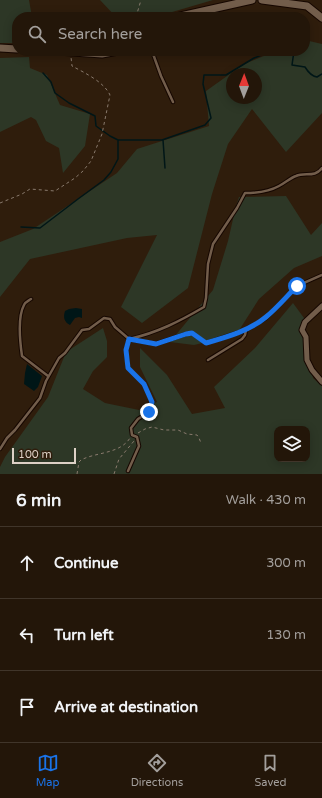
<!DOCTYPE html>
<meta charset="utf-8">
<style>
:root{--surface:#231609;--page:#2f2317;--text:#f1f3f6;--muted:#a39f9c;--line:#40352a;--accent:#1a73e8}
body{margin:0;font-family:"Varela Round",sans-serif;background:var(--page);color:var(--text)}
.controls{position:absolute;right:12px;bottom:12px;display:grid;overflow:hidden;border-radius:8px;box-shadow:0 2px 10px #0003}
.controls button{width:36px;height:36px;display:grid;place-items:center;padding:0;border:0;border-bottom:1px solid var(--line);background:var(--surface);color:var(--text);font:20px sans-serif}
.compass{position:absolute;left:226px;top:68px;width:36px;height:36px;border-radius:50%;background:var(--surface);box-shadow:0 2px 10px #0003;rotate:1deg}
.scale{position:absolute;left:12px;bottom:10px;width:64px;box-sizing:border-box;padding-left:4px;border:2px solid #ddd1c6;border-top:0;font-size:11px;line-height:14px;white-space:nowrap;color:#ddd1c6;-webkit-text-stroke:3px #2f1d0c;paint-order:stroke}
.stop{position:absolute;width:12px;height:12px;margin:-9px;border:3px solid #1a73e8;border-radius:50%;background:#fff}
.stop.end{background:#1a73e8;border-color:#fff;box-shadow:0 1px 4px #0008}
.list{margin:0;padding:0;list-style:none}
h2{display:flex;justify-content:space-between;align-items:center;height:52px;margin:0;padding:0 16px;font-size:17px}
h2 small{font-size:13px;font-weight:400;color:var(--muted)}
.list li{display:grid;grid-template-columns:26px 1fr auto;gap:12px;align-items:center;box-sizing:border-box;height:72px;padding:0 16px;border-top:1px solid var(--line)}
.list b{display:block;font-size:15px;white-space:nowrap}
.list em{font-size:13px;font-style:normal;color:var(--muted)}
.icon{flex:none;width:22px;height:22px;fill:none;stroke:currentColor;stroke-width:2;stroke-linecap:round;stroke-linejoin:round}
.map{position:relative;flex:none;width:322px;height:474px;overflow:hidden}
.search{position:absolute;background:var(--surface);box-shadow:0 2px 10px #0003;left:12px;right:12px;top:12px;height:44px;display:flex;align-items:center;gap:10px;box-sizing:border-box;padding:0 14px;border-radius:16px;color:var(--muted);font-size:15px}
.sheet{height:268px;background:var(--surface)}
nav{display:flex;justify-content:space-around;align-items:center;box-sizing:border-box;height:56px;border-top:1px solid var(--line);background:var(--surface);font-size:11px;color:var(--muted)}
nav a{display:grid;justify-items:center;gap:2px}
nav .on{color:var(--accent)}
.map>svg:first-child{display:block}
</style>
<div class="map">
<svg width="322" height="474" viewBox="0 0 322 474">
<rect width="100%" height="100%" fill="#2f1d0c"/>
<!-- green -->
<path fill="#2d3726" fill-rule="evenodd" d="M 0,0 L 29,0 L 32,17 L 17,17 L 17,43 L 0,43 Z
M 100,0 L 213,0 L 162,15 L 160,17 L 116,17 Z
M 305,40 L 322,44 L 322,113 L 286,152 L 252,109 L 228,144 L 212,194 L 188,288 L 142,323 L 121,307 L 157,235 L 127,238 L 30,259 L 0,297 L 0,242 L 33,229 L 117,173 L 137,149 L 209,126 L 206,91 L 244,64 L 276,51 L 305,51 ZM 232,74 L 256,74 L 256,98 L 232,98 Z
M 29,57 L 30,68 L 47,75 L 60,105 L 90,114 L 85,146 L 63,173 L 59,148 L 46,141 L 36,120 L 31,117 L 0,132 L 0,58 Z
M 286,196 L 311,235 L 322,223 L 322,256 L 294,268 L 259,299 L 236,335 L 194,345 L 170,342 L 213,290 L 228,241 L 236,206 L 239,197 Z
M 293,303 L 304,318 L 313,378 L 322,386 L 322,474 L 0,474 L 0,467 L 5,457 L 48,397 L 66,352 L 103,328 L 107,341 L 107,357 L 93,371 L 83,389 L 105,403 L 139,410 L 157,402 L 140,367 L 140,348 L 167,375 L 192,414 L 225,408 L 214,387 L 255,348 ZM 277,429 L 307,429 L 307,459 L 277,459 Z"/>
<!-- water -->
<path fill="#001617" d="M 76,308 L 82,309 L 82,318 L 79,317 L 75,318 L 70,325 C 64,322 63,317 65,311 L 69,309 Z
M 27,364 L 42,376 L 38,387 L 34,391 L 24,384 L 25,373 Z"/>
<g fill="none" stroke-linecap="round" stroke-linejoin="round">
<!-- stream -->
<path stroke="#001617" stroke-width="1.5" d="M 294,51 L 292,65 L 305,67 C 308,72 311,76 317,77 L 322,74
M 43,73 L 51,82 L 55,93 L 69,103 L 95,116 L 96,126 L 110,136 L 118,140 L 162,140 L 205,125 L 211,118 L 203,84 L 204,75 L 226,75 L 254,58 L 272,51
M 163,140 L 165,168
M 21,227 L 40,228 L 78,199 L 104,180 L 111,172 L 118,159 L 118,140"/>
<!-- lane casing -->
<g stroke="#160700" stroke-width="4.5">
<path id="lane" d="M 152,51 L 161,76 L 173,102
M 31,299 C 28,301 25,302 24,305 C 17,318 20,342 22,356 L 48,376
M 208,360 L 242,339 L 245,335 L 246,330
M 0,449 L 7,438 L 15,430 L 40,398 L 46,381 L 59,358 L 65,353 L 82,330 L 89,329 L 104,318 L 110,319 L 115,327 L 129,339 L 155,344 L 186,334 L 192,333 L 206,343 L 246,330 L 266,318 L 297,286 L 322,275
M 128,471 L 139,446 L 137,437 L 132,435 L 131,428 L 138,419 L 149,412 L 152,402 L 144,384 L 128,368 L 126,350 L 129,339 C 157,333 180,321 204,307 L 206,298 L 208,264 L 213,244 L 237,208 L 245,193 C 255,193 270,191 279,186 C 285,183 290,178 296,176 C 305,172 315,178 322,168"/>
</g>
<!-- street casing -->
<g stroke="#160700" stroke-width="7">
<path id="street" d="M 322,306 L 305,322 L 302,330 L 306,337 L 307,360 L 312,370 L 322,382"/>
</g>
<!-- secondary casing -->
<g stroke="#160700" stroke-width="9">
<path id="secondary" d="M 262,0 L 307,6 L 322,18
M 176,17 L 252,0
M 0,48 L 17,49
M 58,51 L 102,54 L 118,51"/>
</g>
<!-- path -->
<path stroke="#897a6d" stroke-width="1" stroke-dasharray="3 3" stroke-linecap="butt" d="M 136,17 L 141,0
M 0,203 L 22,194 L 30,189 L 55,191 L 75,178 L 83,171 L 91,161 L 102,134 L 110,95 C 104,82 85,73 72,66 L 71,57
M 138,433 L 145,429 L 152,427 L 164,430 L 178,430 L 187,434 L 197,435 L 199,438 L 201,443
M 77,474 L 79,462 L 81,460 C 96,452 120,454 130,438
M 114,474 L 119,459 L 134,441"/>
<!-- lane -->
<use href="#lane" stroke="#725d4b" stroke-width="2.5"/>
<!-- street -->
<use href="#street" stroke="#725d4b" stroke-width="5"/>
<!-- secondary -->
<use href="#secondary" stroke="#725d4b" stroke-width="7"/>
</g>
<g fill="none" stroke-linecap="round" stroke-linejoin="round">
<!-- route -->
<path stroke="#1a73e8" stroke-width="5" d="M 149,412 L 152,402 L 144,384 L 128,368 L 126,350 L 129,339 L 156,344 L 186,334 L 192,333 L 206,343 C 227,337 249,331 266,317 C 277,308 287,296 297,286"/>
</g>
</svg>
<div class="controls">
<button><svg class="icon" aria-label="layers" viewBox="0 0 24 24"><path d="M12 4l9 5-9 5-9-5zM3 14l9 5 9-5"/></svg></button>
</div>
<svg class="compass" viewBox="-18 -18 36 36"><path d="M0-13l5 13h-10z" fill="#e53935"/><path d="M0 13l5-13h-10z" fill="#a39f9c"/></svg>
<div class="scale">100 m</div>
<div class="stop" style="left:297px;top:286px"></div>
<div class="stop end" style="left:149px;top:412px"></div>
<div class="search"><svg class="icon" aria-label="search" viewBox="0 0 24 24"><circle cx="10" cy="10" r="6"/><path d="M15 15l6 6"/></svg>Search here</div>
</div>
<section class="sheet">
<h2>6 min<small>Walk · 430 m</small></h2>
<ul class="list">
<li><svg class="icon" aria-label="ahead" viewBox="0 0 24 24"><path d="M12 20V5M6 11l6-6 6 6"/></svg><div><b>Continue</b></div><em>300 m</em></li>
<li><svg class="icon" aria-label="left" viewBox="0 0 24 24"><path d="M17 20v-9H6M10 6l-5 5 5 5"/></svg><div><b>Turn left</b></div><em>130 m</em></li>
<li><svg class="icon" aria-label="arrive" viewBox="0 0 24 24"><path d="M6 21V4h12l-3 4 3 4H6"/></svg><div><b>Arrive at destination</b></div></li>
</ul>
</section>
<nav>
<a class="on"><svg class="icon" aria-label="map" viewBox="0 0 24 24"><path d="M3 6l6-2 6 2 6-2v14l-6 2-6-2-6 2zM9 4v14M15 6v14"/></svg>Map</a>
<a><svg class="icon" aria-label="directions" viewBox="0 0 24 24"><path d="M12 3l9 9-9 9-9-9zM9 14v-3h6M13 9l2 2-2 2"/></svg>Directions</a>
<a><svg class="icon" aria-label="saved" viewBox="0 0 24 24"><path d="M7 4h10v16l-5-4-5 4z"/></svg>Saved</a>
</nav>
